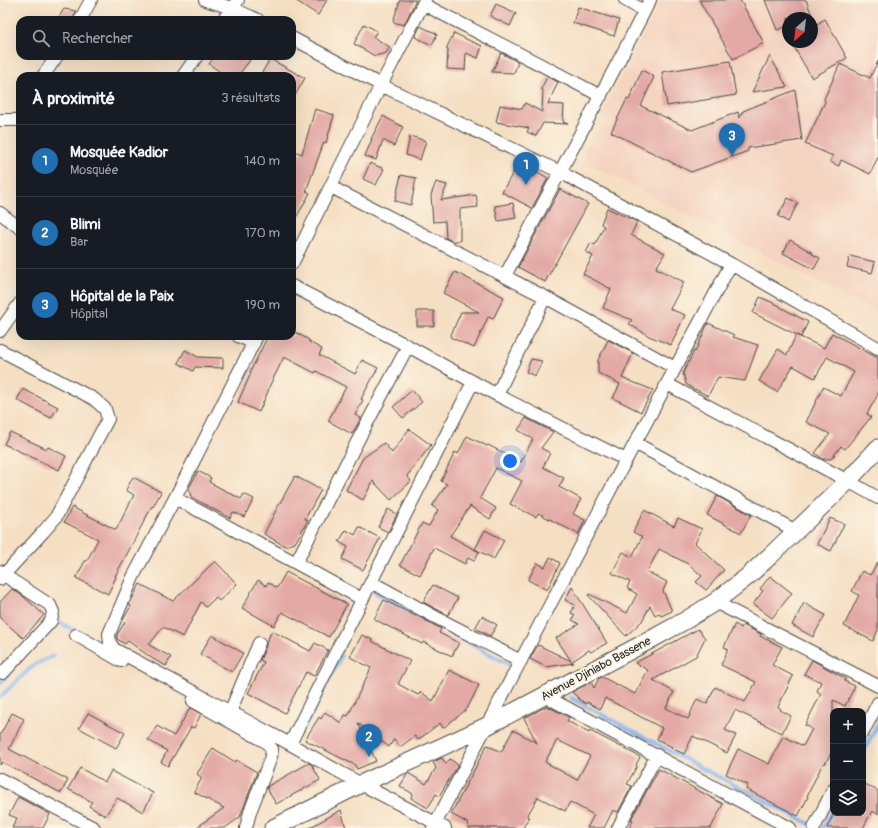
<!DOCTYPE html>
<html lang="fr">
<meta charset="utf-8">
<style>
:root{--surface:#171b24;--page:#20242c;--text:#f1f3f6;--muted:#9ea1a6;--line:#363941;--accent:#1f6fb2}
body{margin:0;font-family:Pangolin,sans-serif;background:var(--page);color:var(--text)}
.controls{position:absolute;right:12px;bottom:12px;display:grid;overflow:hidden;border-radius:8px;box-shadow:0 4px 16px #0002}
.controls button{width:36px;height:36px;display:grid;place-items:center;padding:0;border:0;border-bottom:1px solid var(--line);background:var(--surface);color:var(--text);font:20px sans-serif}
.compass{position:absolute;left:782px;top:12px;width:36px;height:36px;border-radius:50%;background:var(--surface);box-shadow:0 4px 16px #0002;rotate:208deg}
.you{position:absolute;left:510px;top:461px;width:14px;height:14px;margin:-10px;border:3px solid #fff;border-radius:50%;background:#1a73e8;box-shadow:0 0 0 6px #1a73e833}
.badge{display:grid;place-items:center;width:26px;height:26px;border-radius:50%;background:var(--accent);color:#fff;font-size:13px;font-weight:700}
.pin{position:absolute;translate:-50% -33px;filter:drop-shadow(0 1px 2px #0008)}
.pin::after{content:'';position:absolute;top:21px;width:14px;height:12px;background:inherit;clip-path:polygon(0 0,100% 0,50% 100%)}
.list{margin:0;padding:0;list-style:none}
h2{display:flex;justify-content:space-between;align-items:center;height:52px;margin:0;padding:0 16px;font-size:17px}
h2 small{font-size:13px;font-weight:400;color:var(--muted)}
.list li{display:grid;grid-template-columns:26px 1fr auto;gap:12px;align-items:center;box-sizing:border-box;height:72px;padding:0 16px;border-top:1px solid var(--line)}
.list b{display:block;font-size:15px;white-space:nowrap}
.list p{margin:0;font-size:13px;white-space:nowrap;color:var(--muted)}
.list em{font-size:13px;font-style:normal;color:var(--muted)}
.icon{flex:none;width:22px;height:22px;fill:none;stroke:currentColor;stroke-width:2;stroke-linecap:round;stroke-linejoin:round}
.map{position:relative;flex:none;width:878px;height:828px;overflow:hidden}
.search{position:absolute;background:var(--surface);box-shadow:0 4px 16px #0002;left:16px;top:16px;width:280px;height:44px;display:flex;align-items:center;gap:10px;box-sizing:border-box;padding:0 14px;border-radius:12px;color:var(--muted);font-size:15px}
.panel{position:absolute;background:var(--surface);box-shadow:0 4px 16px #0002;left:16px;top:72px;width:280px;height:268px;border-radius:12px}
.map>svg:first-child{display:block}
</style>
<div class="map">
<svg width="878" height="828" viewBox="0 0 878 828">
<rect width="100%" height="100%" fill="#fcf5e5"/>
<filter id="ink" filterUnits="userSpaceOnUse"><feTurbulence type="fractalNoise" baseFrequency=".025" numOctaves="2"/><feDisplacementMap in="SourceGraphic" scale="8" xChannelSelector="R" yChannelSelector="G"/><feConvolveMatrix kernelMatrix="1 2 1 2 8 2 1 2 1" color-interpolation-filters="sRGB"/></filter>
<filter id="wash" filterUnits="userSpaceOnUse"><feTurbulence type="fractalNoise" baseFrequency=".012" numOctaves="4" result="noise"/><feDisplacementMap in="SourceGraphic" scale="16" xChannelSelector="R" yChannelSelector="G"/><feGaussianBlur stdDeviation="0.9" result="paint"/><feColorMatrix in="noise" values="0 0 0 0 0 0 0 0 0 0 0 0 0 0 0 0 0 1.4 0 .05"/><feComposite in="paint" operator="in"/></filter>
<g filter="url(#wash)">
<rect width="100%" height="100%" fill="#f5dfc3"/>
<!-- built -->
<path fill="#f4d3c0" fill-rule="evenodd" d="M 661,0 L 878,0 L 878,313 L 586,162 L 584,150 ZM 788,18 L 812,18 L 812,42 L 788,42 Z"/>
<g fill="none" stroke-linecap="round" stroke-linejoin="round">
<!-- stream -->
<path stroke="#85b6f1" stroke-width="4" d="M 374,592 L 512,666
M 42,640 L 59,622 L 77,632
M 0,684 L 8,675
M 0,697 L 34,665 L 53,656
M 571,698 L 709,772 L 814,826
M 305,727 L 341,656
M 863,753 L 878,724
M 823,828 L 833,810"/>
</g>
<g id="blocks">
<!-- building -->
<path fill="#e3a9a5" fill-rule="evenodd" d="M 295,0 L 327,0 L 318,15 Z
M 400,0 L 416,0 L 404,25 L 393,22 Z
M 699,0 L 740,0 L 764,43 L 733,59 Z
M 765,0 L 806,0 L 813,18 L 788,18 L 788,26 L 777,30 Z
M 496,4 L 516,13 L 510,26 L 490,16 Z
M 578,7 L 619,20 L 614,36 L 573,23 Z
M 64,9 L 76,11 L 73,20 L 57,20 Z
M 825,19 L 847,58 L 812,78 L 791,42 L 812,42 L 812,27 Z
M 364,24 L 377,31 L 373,37 L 390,47 L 386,53 L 375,56 L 354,44 Z
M 420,26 L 437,34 L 432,45 L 415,37 Z
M 454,33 L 468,40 L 482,46 L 478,58 L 466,53 L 465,70 L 447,69 L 448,50 L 446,49 Z
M 501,53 L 518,62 L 514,73 L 492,72 Z
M 215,56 L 253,56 L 238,76 L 226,76 L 209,64 Z
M 770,56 L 787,87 L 752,92 Z
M 270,59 L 305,78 L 292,101 L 292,76 L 260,76 Z
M 730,61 L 736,95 L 667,106 L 662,72 Z
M 878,61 L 878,157 L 870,174 L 841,160 L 839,166 L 830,162 L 833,156 L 805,144 L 825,102 L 824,99 L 840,64 L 870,78 Z
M 642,70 L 654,77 L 641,106 L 692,130 L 738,112 L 739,118 L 743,111 L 795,90 L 802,140 L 748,148 L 748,151 L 691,172 L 611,132 L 627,99 L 629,100 Z
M 547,77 L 558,82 L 548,104 L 564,105 L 563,122 L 568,124 L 543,123 L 536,136 L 527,132 L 529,128 L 496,122 L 500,105 L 522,109 L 525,103 L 542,112 L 543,90 L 541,89 Z
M 315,109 L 334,115 L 326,143 L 324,142 L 306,191 L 310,193 L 292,225 L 292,150 L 302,154 Z
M 383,116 L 403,127 L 394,146 L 383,140 L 376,160 L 365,156 L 372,139 L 371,139 Z
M 410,136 L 426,141 L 420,160 L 406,155 Z
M 519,162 L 548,178 L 532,208 L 502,192 Z
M 370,163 L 384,169 L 376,185 L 363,179 Z
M 401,175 L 416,178 L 411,205 L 395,201 Z
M 436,182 L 447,185 L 441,200 L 476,195 L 478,207 L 460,209 L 460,241 L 452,241 L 446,238 L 445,221 L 433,222 L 431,195 Z
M 560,189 L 588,204 L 545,282 L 518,267 Z
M 788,198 L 798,203 L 788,222 L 778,216 Z
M 513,203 L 516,218 L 498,221 L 495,206 Z
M 607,208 L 637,222 L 631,235 L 665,253 L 656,268 L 684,282 L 670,309 L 685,315 L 671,345 L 649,336 L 629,324 L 632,320 L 603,308 L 611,289 L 583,274 L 593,256 L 586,252 L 591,243 L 595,245 L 604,226 L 601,224 Z
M 790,240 L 813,253 L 812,254 L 820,258 L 814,269 L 783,253 Z
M 850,256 L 875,262 L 872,273 L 847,267 Z
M 455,272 L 504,297 L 493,319 L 488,317 L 474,348 L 450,337 L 461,312 L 479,312 L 443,293 Z
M 760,297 L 780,306 L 780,307 L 808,322 L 801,337 L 753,313 Z
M 417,311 L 434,311 L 434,326 L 417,326 Z
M 708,323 L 734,335 L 733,337 L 758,345 L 745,381 L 718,377 L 708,396 L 695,389 L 695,390 L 686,384 L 683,373 L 694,351 L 695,352 Z
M 295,332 L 309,340 L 309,342 L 322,349 L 319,355 L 355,374 L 362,360 L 378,368 L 361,399 L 363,400 L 355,415 L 361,418 L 352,434 L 328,421 L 346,387 L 316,371 L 315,373 L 284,357 L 268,389 L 269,389 L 259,412 L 238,402 L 251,373 L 250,372 L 268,336 L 293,336 Z
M 832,333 L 878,358 L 878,394 L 867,414 L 871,417 L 845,449 L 841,446 L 831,459 L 823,459 L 815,453 L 830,434 L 806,422 L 823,387 L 841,396 L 854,372 L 827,357 L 815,378 L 793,366 L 777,392 L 759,381 L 778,349 L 787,355 L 796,335 L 824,348 Z
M 608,340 L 633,353 L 622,378 L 653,390 L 641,412 L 613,398 L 620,384 L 598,373 L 598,360 Z
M 185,350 L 198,357 L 223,358 L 223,368 L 195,367 L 193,371 L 178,363 Z
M 531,359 L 542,361 L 535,376 L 526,372 Z
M 23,389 L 58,407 L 51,418 L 17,400 Z
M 412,390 L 422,402 L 403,418 L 393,407 Z
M 526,418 L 553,432 L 541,448 L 550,453 L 543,467 L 564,478 L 559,487 L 581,499 L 573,514 L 585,520 L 578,534 L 538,513 L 536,517 L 510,504 L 522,481 L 496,468 L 480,498 L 496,508 L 490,519 L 470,506 L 450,536 L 479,552 L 474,561 L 468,558 L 465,564 L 434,548 L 420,575 L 400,565 L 422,523 L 429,526 L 438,510 L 432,506 L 447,484 L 441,481 L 455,452 L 458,454 L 467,436 L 487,446 L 488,445 L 521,462 L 533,439 L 518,430 Z
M 409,429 L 431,445 L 407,476 L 411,481 L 391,500 L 373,481 L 363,500 L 346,490 L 363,458 L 384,443 L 392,453 Z
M 10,432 L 47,449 L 48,447 L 66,456 L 59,470 L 4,444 Z
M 198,471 L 211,478 L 209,482 L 241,499 L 244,494 L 254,499 L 244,517 L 233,512 L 230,518 L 191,497 L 189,488 Z
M 295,476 L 321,490 L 305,519 L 308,520 L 295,543 L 285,546 L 264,534 L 277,508 Z
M 133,477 L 161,492 L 153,507 L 152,506 L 127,554 L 115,576 L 116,577 L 108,594 L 76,578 L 85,561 L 87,561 L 98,539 L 64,522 L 72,507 L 116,530 L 134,495 L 126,490 Z
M 717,496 L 751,515 L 741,533 L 707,515 Z
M 388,509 L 397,514 L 388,532 L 378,527 Z
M 644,510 L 674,526 L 678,518 L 702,529 L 695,543 L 724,570 L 706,590 L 696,582 L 702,576 L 690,565 L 659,549 L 647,572 L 667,582 L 663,591 L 672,611 L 661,616 L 659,613 L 655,615 L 650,606 L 642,621 L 626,636 L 588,595 L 589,594 L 627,613 L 637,594 L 627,588 L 630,582 L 612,573 L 623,552 L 632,557 L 642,537 L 633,532 Z
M 830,518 L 844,524 L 831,551 L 817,544 Z
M 359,527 L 380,538 L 363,570 L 342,559 L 348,547 L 339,542 L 346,530 L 355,535 Z
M 485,530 L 504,540 L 494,559 L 475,549 Z
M 550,557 L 560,563 L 547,590 L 528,580 L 537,563 L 545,567 Z
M 215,561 L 237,584 L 219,601 L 216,597 L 206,607 L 201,602 L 183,637 L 163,627 L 149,645 L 171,657 L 166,666 L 153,659 L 128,641 L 125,644 L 117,639 L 117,635 L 125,622 L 123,620 L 131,606 L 129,605 L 140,584 L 173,601 Z
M 878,562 L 878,630 L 873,641 L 844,626 L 859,595 L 852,591 L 862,571 L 870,575 Z
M 286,572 L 347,604 L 329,637 L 282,612 L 274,626 L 242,608 L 258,580 L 266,586 L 268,582 L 277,588 Z
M 770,576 L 792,593 L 772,618 L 753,604 L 763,591 L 760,589 Z
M 433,585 L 458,598 L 448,615 L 423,602 Z
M 572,587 L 607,643 L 591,652 L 589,650 L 571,662 L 574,663 L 546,667 L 530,659 L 538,645 L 571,661 L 556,638 L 579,624 L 572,620 L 575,615 L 571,613 L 575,605 L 565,600 Z
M 12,589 L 23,596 L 44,615 L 23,638 L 0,618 L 0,602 Z
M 384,600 L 416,616 L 416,615 L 441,629 L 439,633 L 459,643 L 452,656 L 423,642 L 422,644 L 374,619 Z
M 804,603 L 825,615 L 813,637 L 792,625 Z
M 482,616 L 497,625 L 490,636 L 475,628 Z
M 735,624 L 741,628 L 743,625 L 761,634 L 760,636 L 782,647 L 772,665 L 793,676 L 778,707 L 781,709 L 780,710 L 791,716 L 782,733 L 735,710 L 725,730 L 736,735 L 727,753 L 693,736 L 684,754 L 671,748 L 672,747 L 657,739 L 662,728 L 605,698 L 600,709 L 587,702 L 586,704 L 580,700 L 572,692 L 591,682 L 594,688 L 599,678 L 602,677 L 635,694 L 648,670 L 635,663 L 698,629 L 705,638 L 696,656 L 653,680 L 674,692 L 666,708 L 688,719 L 697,699 L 707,704 L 715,687 L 745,702 L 756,682 L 721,665 L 728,649 L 724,647 Z
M 272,631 L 310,651 L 315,643 L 328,650 L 314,676 L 306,672 L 285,713 L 248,693 L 264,662 L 260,660 L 266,646 L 266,642 Z
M 212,635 L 243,653 L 232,672 L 200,654 Z
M 362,635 L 373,640 L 372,641 L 410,661 L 398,684 L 418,695 L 421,692 L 433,701 L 449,670 L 479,685 L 467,709 L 443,728 L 440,723 L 418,740 L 415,736 L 400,747 L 394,739 L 389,747 L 358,723 L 376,761 L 357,769 L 355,765 L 305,740 L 319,717 L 321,719 L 325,712 L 341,723 L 345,715 L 348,716 L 371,668 L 350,657 Z
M 812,660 L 846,679 L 844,681 L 855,686 L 845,706 L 833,700 L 833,749 L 825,764 L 823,763 L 807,796 L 808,797 L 798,816 L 746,789 L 748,785 L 726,774 L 738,749 L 769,764 L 783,736 L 803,746 L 812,729 L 805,725 L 821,694 L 817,691 L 821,682 L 804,674 Z
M 547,706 L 569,717 L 567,721 L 589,733 L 590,731 L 608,740 L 640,757 L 636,765 L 637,766 L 627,784 L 632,786 L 618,812 L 613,810 L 604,828 L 587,828 L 594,815 L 570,802 L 565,811 L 538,797 L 527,816 L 529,817 L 523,828 L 467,828 L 469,824 L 451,814 L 487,745 L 501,752 L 513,730 L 537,743 L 524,718 ZM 557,740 L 590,756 L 577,780 L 545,762 Z
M 190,708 L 201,714 L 194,728 L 191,727 L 168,766 L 161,762 L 167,751 L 148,740 L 157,726 L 174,736 Z
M 12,713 L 24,719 L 9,749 L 68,780 L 61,793 L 2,762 L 0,765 L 0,735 Z
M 88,713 L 125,733 L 116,748 L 79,728 Z
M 213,748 L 235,762 L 236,760 L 257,772 L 240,817 L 225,828 L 196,828 L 224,808 L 194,792 L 202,778 L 197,774 Z
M 442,758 L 446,764 L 450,759 L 458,765 L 439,796 L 436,794 L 428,808 L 411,798 L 413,794 L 400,786 L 408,773 L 426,784 L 436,768 L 433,762 Z
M 309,763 L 312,765 L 320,780 L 276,804 L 267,788 L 268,786 Z
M 80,768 L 105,782 L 111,771 L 153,793 L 143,812 L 117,798 L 105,816 L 89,806 L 92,802 L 68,789 Z
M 659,769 L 723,804 L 711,828 L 629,828 L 633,820 L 631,819 Z
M 863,783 L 878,791 L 878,814 L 872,811 L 863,828 L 827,828 L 834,813 L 863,813 Z
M 18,797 L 50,814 L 43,828 L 12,828 L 17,818 L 9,815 Z
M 341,810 L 346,828 L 309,828 Z"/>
</g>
</g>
<g filter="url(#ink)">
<use href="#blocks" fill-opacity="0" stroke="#494642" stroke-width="1"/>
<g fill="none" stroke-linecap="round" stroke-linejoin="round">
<!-- street casing -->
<g stroke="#494642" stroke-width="14">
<path id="street" d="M 205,0 L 232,8 L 258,20
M 625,0 L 644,11
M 423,4 L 601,96
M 80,20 L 91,0
M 223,20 L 238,0
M 292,38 L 381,85 L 560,172 L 731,264 L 878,348
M 43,76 L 57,56
M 183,76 L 197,56
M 0,120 L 20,120
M 331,187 L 545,297 L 675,368
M 0,213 L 20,228
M 292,264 L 381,85 L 425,0
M 505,276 C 553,184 603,93 650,0
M 292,286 L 408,346 L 497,395 L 626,460
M 0,331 L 20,303
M 238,336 L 254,343
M 257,336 L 175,498 L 133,577 L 109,634 L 110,643 L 114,649 L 290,744 L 361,784 L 445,828
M 0,350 L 94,399 L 105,409 L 108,419 L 56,517 L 44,531 L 0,579
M 667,384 L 848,481 L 878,498
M 497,395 C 512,362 530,330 545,297
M 635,443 L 796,531
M 175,498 L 296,563 L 362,599
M 296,563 L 357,442 L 408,346
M 0,571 L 4,575 L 50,605 L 53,612 L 51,621 L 3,673
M 371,582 L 437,618 L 521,661
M 715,602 L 878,686
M 76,635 L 121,661
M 545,696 L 790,828
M 193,701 L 266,742 L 272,749 L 271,757 L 250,812 L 246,828
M 230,712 L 259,643
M 863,732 L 878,703
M 290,744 L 371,582 L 473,382
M 0,779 L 94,828
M 433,828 L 626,460 L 731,264
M 618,828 L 657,755
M 814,828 L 833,790"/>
</g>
<!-- secondary casing -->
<g stroke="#494642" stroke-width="19">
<path id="secondary" d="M 273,828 L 361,784 L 487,726 L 650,640 L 686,620 L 715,602 L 747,577 L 771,555 L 848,481 L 878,448"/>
</g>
<!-- street -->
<use href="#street" stroke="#fff" stroke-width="12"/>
<!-- secondary -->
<use href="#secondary" stroke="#fff" stroke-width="17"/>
</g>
</g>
<g text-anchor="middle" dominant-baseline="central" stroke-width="4" stroke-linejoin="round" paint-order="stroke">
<!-- street labels -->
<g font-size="12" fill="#2b2b2b" stroke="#fcf5e5">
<text transform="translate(596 669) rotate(-28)">Avenue Djiniabo Bassene</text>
</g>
</g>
</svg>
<div class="controls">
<button>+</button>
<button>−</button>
<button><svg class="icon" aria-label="layers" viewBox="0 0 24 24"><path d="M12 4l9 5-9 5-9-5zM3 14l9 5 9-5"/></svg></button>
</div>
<svg class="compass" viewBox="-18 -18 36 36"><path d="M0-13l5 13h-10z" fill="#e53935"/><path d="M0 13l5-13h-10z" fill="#9ea1a6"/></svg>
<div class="you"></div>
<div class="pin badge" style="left:526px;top:185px">1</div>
<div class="pin badge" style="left:369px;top:757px">2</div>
<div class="pin badge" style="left:732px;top:156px">3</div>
<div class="search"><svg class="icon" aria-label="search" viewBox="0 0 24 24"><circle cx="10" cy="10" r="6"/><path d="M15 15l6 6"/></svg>Rechercher</div>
<section class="panel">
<h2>À proximité<small>3 résultats</small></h2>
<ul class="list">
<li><span class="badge">1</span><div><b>Mosquée Kadior</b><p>Mosquée</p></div><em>140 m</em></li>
<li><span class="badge">2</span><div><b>Blimi</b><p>Bar</p></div><em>170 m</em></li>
<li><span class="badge">3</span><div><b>Hôpital de la Paix</b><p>Hôpital</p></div><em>190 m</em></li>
</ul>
</section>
</div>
